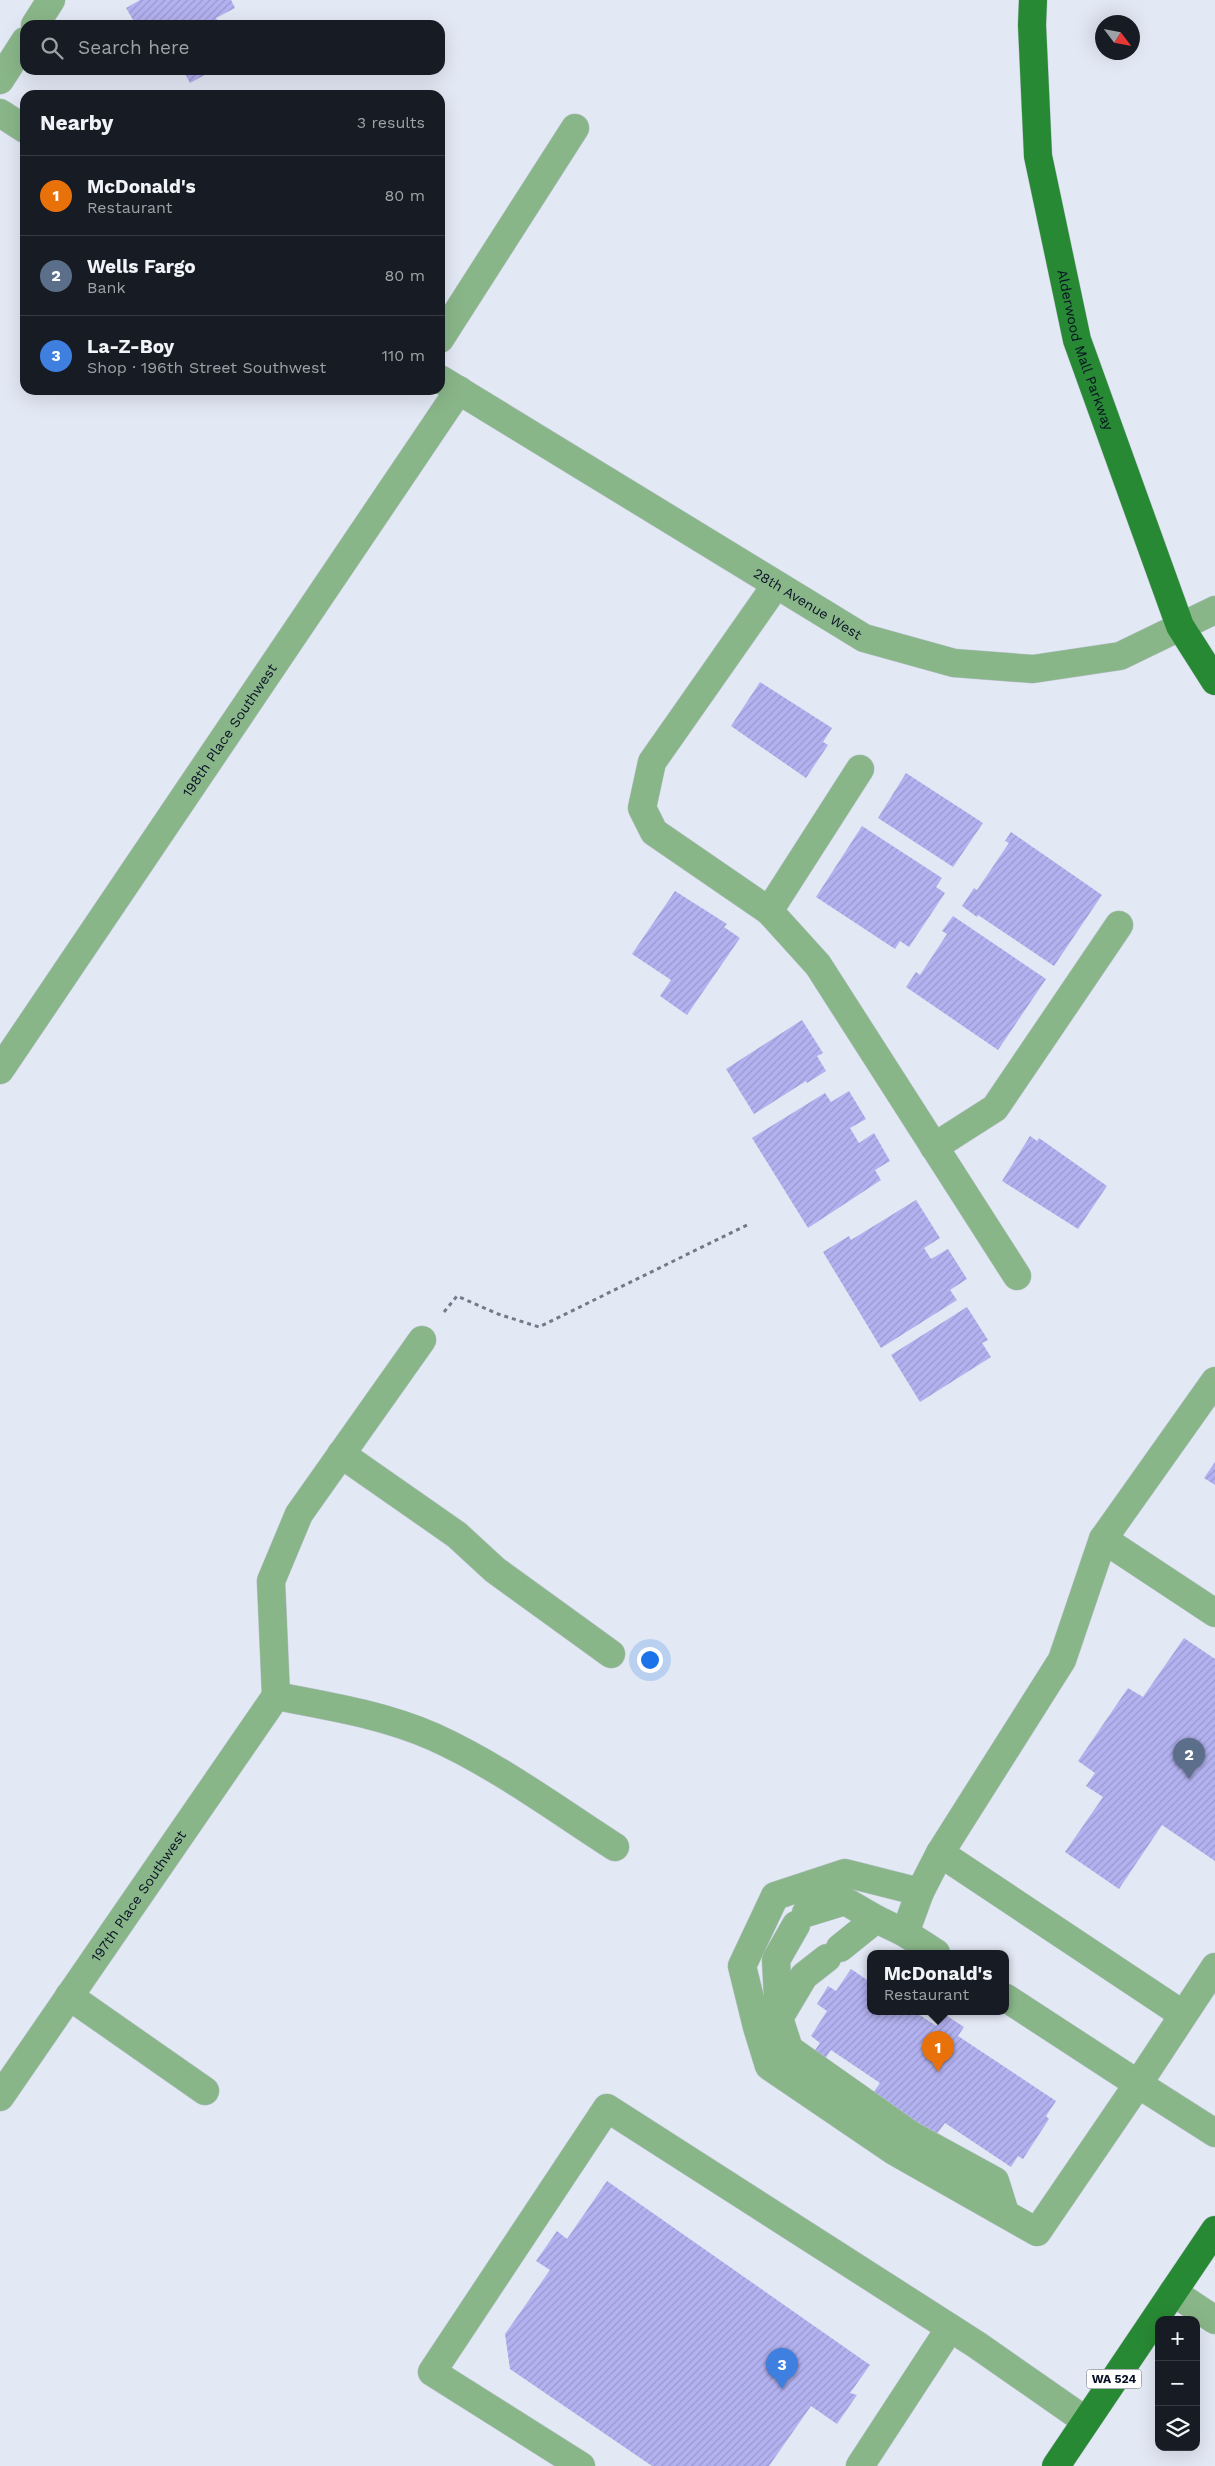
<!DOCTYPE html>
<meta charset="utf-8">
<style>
:root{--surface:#171b24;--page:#20242c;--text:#f1f3f6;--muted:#9ea1a6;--line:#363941;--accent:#b9b09c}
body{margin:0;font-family:"Work Sans",sans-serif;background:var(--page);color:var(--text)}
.controls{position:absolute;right:15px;bottom:15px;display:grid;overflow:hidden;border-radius:10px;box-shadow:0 5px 20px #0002}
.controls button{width:45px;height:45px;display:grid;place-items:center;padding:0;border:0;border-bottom:1px solid var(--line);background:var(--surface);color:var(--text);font:25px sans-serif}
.compass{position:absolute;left:1095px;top:15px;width:45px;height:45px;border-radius:50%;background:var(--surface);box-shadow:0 5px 20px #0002;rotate:122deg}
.you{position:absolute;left:649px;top:1659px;width:18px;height:18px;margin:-12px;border:4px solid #fff;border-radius:50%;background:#1a73e8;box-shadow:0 0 0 8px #1a73e833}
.badge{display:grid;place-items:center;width:32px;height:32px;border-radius:50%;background:var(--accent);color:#fff;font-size:16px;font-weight:700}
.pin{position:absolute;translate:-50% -41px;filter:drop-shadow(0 1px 2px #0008)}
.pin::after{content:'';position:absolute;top:26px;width:18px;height:15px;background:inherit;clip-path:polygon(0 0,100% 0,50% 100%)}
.popup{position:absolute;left:867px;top:1950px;width:142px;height:65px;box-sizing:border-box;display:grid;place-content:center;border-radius:10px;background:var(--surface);filter:drop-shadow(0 1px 4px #0005);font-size:16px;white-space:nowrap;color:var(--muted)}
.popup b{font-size:19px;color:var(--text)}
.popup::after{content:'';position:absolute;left:50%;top:100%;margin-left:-10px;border:10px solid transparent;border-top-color:var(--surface)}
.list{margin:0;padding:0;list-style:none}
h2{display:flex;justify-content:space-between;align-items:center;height:65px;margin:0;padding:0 20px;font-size:21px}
h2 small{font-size:16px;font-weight:400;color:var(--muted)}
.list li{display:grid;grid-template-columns:32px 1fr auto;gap:15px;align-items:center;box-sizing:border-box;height:80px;padding:0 20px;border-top:1px solid var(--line)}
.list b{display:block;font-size:19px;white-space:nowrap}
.list p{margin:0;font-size:16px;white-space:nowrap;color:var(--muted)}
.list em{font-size:16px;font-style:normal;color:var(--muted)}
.icon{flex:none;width:28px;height:28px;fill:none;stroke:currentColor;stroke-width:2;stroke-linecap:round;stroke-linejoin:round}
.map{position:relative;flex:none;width:1215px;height:2466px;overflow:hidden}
.search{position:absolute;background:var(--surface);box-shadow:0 5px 20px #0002;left:20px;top:20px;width:425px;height:55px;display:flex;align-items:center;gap:12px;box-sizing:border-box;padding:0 18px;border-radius:15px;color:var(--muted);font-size:19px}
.panel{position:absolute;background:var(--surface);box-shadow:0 5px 20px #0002;left:20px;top:90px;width:425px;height:305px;border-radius:15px}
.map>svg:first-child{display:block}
</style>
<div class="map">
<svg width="1215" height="2466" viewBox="0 0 1215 2466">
<defs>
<pattern id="building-hatch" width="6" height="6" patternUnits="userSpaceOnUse" patternTransform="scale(1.25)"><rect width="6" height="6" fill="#b3b2f0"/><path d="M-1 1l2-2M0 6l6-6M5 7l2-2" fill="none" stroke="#9898ce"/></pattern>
</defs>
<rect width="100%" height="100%" fill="#e2e8f4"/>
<!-- building -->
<path fill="url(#building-hatch)" d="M 140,0 L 231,0 L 235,8 L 216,18 L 220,25 L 136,25 L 126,8 Z
M 183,70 L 214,70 L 190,83 Z
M 760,682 L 832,728 L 823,742 L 828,745 L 806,778 L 731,726 Z
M 906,773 L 983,823 L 953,867 L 878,818 Z
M 862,826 L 942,878 L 936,887 L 945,893 L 909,947 L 900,941 L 895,949 L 816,897 Z
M 1011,832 L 1102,895 L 1054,966 L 978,915 L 977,917 L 962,906 L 974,888 L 977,890 L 1009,843 L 1005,841 Z
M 675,891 L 727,924 L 724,927 L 740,938 L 687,1015 L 660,996 L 671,980 L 632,954 Z
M 953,916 L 1046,979 L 998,1050 L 906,987 L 916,972 L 920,975 L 947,934 L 942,931 Z
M 802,1020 L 823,1053 L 817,1056 L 826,1071 L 807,1083 L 806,1081 L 754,1114 L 726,1069 Z
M 849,1091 L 866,1119 L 850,1128 L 859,1143 L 874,1133 L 890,1161 L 875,1170 L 881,1180 L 808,1228 L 752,1138 L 825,1093 L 831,1102 Z
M 1030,1136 L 1037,1141 L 1039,1138 L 1107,1186 L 1078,1229 L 1002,1181 Z
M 916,1200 L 940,1238 L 924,1248 L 931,1259 L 948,1249 L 967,1279 L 950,1290 L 957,1300 L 881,1348 L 823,1252 L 849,1236 L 851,1240 Z
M 967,1307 L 988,1340 L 982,1343 L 991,1357 L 920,1402 L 891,1355 Z
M 1215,1462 L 1215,1485 L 1204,1478 Z
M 1184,1638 L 1215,1659 L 1215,1861 L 1162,1825 L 1119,1889 L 1065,1852 L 1103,1797 L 1086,1786 L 1095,1773 L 1078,1761 L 1128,1688 L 1143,1697 Z
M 851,1969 L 870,1982 L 870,2011 L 914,2011 L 936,2026 L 944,2014 L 964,2027 L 958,2036 L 1056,2101 L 1046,2116 L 1049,2119 L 1023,2159 L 1018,2156 L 1011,2167 L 945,2123 L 936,2135 L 873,2093 L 880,2083 L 831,2050 L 824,2060 L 813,2053 L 820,2043 L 811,2036 L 827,2011 L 817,2004 L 828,1986 L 836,1991 Z
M 607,2181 L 870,2365 L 850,2393 L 857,2395 L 837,2424 L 811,2406 L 769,2466 L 652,2466 L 510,2369 L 505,2334 L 550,2270 L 536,2261 L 557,2231 L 567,2239 Z"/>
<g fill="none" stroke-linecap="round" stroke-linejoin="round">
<!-- minor casing -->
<g stroke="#bfc5d3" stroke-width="29">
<g id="minor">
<path d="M 35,25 L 51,0"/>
<path d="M 0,80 L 25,41"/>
<path d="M 0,113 L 25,129"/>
<path d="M 440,339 L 575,128"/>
<path id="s1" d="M 440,379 L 864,638 L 954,663 L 1033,669 L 1120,656 L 1215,610"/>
<path d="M 776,585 L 652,762 L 642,808 L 654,832 L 769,911 L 818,965 L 1017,1276"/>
<path d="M 769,911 L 860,769"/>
<path id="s2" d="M 0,1070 L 459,390"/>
<path d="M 934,1147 L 995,1108 L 1119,925"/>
<path d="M 1215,1381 L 1103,1539 L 1215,1613"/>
<path d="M 341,1454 L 457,1535 L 495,1570 L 611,1654"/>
<path d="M 276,1696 L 271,1581 L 299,1514 L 422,1340"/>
<path d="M 276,1696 C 329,1706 384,1715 434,1737 C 498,1766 556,1809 615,1847"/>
<path d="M 940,1853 L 1182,2014"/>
<path d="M 920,1892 L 845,1873 L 775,1896 L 742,1966 L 757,2027 L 769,2066 L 894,2151 L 1037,2232 L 1138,2084 L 1215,2133"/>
<path d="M 806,1913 L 845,1901 L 876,1919"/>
<path d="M 796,1925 L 776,1960 L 779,2018 L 789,2049 L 911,2135 L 995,2181 L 1005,2213"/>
<path d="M 905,1933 L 920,1892 L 940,1853 L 1062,1660 L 1103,1539"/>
<path d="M 840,1948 L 876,1919 L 905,1933 L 936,1953"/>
<path d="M 69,1996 L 205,2091"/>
<path d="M 1006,1998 L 1138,2084 L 1215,1967"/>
<path d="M 779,2018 L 804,1976 L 827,1958"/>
<path id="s3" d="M 0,2097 L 276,1696"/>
<path d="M 1173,2292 L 1215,2320"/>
<path d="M 581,2466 L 432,2372 L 607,2108 L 977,2345 L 1086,2421"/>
<path d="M 860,2466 L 950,2328"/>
</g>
</g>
<!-- major casing -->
<g stroke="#bfc5d3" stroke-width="29">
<g id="major">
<path id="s4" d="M 1033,0 L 1032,25 L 1038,156 L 1077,340 L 1180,626 L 1215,681"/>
<path d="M 1056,2466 L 1215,2230"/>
</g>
</g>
<!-- path -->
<path stroke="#727a8a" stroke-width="3" stroke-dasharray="4 4" stroke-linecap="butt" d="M 444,1312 L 457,1296 L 498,1314 L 539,1327 L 747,1225"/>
<!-- minor -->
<use href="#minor" stroke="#89b689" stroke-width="28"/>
<!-- major -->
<use href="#major" stroke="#288934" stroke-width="28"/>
</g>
<g text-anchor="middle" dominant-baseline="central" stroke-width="4.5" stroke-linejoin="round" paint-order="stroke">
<!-- shield labels -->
<rect fill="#fff" stroke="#525866" stroke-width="1" x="1086.5" y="2369.5" width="55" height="19" rx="4"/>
<g font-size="12" font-weight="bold" fill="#081025">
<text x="1114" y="2379">WA 524</text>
</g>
<!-- street labels -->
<g font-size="14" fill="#081025" stroke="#fff">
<text stroke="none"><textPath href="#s4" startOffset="356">Alderwood Mall Parkway</textPath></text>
<text stroke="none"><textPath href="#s1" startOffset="431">28th Avenue West</textPath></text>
<text stroke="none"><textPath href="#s2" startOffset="410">198th Place Southwest</textPath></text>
<text stroke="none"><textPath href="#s3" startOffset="244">197th Place Southwest</textPath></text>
</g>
</g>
</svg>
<div class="controls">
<button>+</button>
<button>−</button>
<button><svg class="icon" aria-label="layers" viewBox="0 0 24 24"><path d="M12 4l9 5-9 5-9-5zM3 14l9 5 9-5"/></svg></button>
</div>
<svg class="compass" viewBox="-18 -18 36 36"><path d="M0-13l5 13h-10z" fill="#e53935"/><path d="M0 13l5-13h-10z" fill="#9ea1a6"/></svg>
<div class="you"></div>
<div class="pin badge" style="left:938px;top:2072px;background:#e8710a">1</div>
<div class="popup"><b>McDonald's</b>Restaurant</div>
<div class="pin badge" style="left:1189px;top:1779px;background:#5c6f8a">2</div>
<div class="pin badge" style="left:782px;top:2389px;background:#3f7fe0">3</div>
<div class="search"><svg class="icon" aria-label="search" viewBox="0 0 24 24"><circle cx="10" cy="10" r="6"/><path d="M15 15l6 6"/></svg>Search here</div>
<section class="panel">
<h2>Nearby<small>3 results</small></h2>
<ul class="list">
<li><span class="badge" style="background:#e8710a">1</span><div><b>McDonald's</b><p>Restaurant</p></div><em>80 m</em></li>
<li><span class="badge" style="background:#5c6f8a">2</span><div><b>Wells Fargo</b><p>Bank</p></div><em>80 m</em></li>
<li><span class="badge" style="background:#3f7fe0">3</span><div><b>La-Z-Boy</b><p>Shop · 196th Street Southwest</p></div><em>110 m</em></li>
</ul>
</section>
</div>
